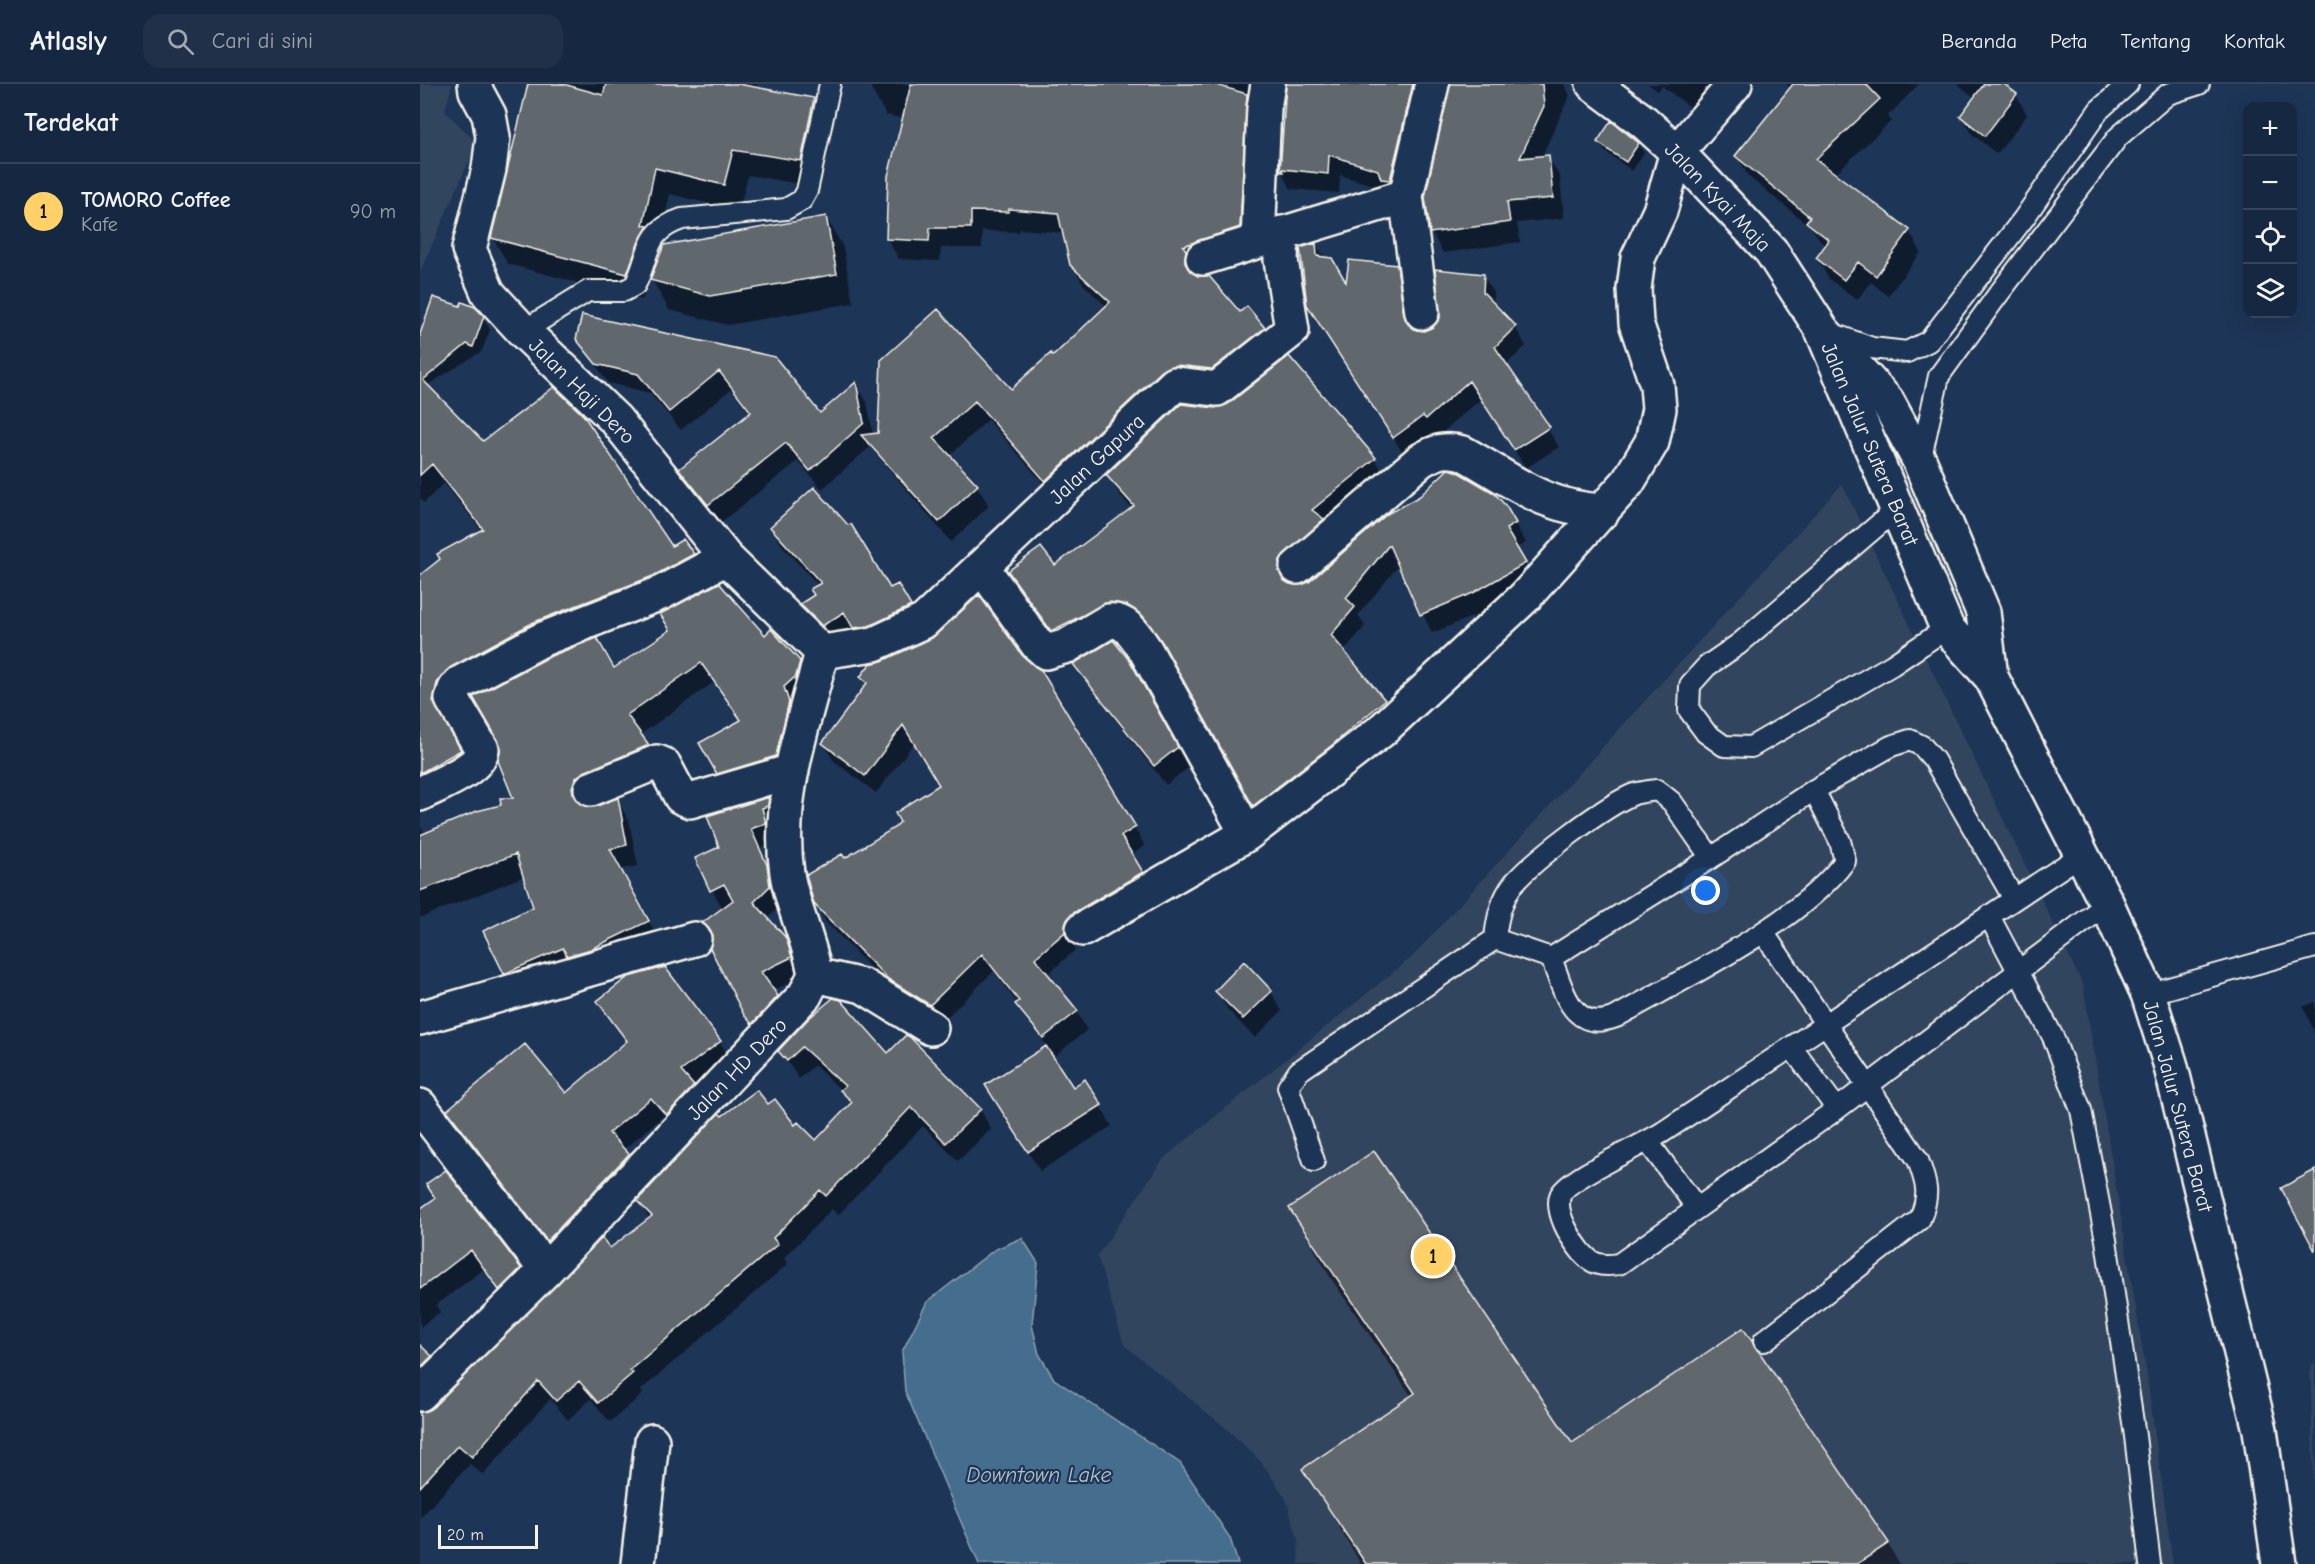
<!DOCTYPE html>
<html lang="id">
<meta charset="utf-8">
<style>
:root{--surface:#162841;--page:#1f3048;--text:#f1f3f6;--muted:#9ea6b1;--line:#35445a;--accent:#ffd166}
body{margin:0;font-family:"Comic Neue",sans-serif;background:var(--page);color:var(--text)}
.controls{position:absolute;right:18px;top:18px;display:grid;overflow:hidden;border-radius:12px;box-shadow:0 6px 24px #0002}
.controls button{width:54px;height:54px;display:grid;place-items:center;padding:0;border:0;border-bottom:2px solid var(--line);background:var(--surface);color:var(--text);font:30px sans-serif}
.scale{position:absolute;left:18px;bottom:15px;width:100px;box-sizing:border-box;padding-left:6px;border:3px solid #f4f1e8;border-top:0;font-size:16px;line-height:21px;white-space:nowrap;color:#f4f1e8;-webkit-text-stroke:4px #1d3557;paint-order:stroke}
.you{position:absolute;left:1286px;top:807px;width:21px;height:21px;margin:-15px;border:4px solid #fff;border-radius:50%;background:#1a73e8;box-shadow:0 0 0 9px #1a73e833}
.badge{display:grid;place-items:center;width:39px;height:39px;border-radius:50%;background:var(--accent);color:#111;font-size:20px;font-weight:700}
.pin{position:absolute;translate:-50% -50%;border:3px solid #fff;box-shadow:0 2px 6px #0006}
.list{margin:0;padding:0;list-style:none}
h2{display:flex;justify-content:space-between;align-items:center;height:78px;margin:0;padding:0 24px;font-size:26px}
h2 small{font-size:20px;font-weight:400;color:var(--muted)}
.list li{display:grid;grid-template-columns:39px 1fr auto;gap:18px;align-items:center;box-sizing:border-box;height:96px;padding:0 24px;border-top:2px solid var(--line)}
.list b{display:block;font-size:22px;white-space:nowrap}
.list p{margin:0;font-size:20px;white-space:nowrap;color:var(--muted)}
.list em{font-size:20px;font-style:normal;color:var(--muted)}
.icon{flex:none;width:33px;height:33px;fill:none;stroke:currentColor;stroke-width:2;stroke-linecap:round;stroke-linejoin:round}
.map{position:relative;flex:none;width:1895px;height:1480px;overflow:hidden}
header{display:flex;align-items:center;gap:36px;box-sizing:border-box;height:84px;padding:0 30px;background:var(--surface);border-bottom:2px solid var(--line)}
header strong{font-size:28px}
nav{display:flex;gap:33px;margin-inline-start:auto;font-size:21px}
.search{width:420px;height:54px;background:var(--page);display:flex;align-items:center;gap:15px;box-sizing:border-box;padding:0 21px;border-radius:18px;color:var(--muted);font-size:22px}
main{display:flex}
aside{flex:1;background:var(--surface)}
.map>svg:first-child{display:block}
</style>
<header>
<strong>Atlasly</strong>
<div class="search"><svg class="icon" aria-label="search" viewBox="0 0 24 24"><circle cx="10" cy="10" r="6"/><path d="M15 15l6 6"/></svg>Cari di sini</div>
<nav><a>Beranda</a><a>Peta</a><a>Tentang</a><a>Kontak</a></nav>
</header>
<main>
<aside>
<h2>Terdekat<small></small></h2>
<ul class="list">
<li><span class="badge">1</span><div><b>TOMORO Coffee</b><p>Kafe</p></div><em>90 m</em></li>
</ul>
</aside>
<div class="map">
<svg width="1895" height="1480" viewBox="0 0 1895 1480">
<rect width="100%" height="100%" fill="#1d3557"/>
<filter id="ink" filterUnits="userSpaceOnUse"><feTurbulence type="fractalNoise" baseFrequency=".0167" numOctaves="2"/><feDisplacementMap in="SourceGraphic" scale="12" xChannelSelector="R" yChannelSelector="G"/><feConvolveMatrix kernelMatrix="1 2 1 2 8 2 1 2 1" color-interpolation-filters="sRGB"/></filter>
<g filter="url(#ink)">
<!-- built -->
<path fill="#31445e" d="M 0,0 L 32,0 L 25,27 L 57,59 L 0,188 Z
M 1422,400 L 1663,901 L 1727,1292 L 1753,1480 L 879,1480 L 878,1455 L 866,1415 L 842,1379 L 807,1345 L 704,1261 L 677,1172 L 744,1074 L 992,873 Z
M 1895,1279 L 1895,1443 L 1890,1281 Z"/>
<!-- water -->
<path fill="#456d8d" stroke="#8ba2b1" stroke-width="1.5" d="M 602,1154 L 618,1179 L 612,1241 L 619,1270 L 634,1295 L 760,1379 L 810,1454 L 818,1480 L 559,1480 L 485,1307 L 482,1268 L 507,1218 L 574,1166 Z"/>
<!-- shadow -->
<path fill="#0007" fill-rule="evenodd" d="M 110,0 L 338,0 L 336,5 L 393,16 L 409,42 L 396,103 L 328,91 L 319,127 L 250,110 L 238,163 L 242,170 L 406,133 L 423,163 L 433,219 L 308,241 L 249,226 L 232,196 L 238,176 L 222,216 L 88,180 L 73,154 Z
M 452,0 L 1144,0 L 1150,11 L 1121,74 L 1128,73 L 1140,93 L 1144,134 L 1097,139 L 1100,158 L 1023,169 L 1012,149 L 1007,113 L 1032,3 L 1028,2 L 1018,2 L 982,116 L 969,106 L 920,91 L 919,109 L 872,105 L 873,108 L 861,87 L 867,3 L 854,2 L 831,164 L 777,188 L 777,194 L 820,230 L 844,244 L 855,265 L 769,301 L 638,416 L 568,336 L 529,372 L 557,402 L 569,422 L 531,458 L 450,363 L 402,405 L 378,377 L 300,439 L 272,404 L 261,385 L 330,330 L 311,305 L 261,346 L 230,309 L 188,299 L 158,255 L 354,275 L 400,332 L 436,300 L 447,318 L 453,351 L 459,351 L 462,277 L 591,307 L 633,274 L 687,223 L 664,201 L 651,180 L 644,149 L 600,145 L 599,148 L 562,147 L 562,164 L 521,164 L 520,177 L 479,175 L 467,155 L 484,35 L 466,31 L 451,5 Z
M 1228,0 L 1316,0 L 1284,34 L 1242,2 L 1238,7 Z
M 1366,0 L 1499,0 L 1468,32 L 1471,37 L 1414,91 L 1489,147 L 1501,168 L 1468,212 L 1451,198 L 1437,216 L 1409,195 L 1397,174 L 1405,163 L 1391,143 L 1329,93 L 1317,72 L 1371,5 Z
M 1537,0 L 1585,0 L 1584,2 L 1596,11 L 1607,31 L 1577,70 L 1553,51 L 1541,32 L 1555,14 Z
M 1179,58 L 1218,60 L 1224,69 L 1212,87 L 1184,67 Z
M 896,161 L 927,202 L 976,182 L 987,201 L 993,245 L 1004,248 L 1014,244 L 1063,191 L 1074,210 L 1073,221 L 1095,243 L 1106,262 L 1086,281 L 1139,363 L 1106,384 L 1061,315 L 1017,353 L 1015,350 L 985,372 L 900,240 Z
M 62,233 L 70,246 L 62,267 L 0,306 L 0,245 Z
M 869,274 L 955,375 L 966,394 L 870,496 L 869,502 L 880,503 L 890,499 L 968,432 L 1085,423 L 1106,459 L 1096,464 L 1115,499 L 1064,528 L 1012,549 L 979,481 L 938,531 L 945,542 L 923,568 L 963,617 L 974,635 L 845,740 L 753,574 L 736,551 L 719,540 L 643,565 L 590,487 L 634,483 L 712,425 L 699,410 L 688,391 L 795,325 L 808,321 Z
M 0,335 L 63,359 L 252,464 L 263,457 L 284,491 L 28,621 L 24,640 L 51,687 L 0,717 L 0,493 L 62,447 L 24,399 L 4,419 L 0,414 Z
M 352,444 L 470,506 L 477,502 L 501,543 L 414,561 L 393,540 L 382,520 L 396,511 L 399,502 L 363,463 ZM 456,539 L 456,542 L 432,546 L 432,543 Z
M 345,553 L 379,578 L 391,599 L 367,693 L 310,709 L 281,660 L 322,637 L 294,598 L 220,651 L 240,682 L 168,714 L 164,723 L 168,725 L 197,716 L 209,737 L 218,782 L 201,785 L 240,858 L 97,910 L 65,848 L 115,824 L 105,792 L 0,834 L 0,742 L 5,750 L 95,715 L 194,586 Z
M 601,572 L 620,587 L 725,762 L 711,771 L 732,807 L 656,855 L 655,866 L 627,891 L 657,928 L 667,946 L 635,972 L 628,964 L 626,965 L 653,1005 L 665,997 L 692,1042 L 620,1087 L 567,1002 L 627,962 L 574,887 L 521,939 L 480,914 L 406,838 L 395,819 L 424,776 L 475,745 L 521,702 L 495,658 L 456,709 L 414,677 L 403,659 L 447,602 L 442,593 Z
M 655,580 L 721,598 L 768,684 L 746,701 L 667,599 Z
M 348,715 L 359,734 L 356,758 L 340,764 L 358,801 L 360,822 L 347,835 L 365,855 L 376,875 L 382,893 L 352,907 L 368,932 L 337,950 L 284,839 L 303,825 L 292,806 L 301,764 Z
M 244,885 L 300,958 L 311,977 L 258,1049 L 243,1032 L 203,1066 L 219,1091 L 139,1175 L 40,1046 L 29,1026 L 146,1011 L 207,959 L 179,917 Z
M 796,907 L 851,908 L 862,927 L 835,954 L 808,926 Z
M 1895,918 L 1895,949 L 1883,923 Z
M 389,936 L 468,971 L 560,1025 L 571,1045 L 538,1077 L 503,1042 L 418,1131 L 412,1125 L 364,1174 L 368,1180 L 221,1306 L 223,1310 L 190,1338 L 171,1315 L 148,1336 L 130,1315 L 63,1391 L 50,1380 L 0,1434 L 0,1330 L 14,1325 L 190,1166 L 230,1136 L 219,1117 L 302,1034 L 347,1022 L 396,1058 L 431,1021 L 422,1007 L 394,981 L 379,995 L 360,967 Z
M 871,1125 L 1152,1361 L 1468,1460 L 1479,1480 L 941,1480 L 884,1385 L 992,1313 L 910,1193 Z
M 0,1127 L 100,1185 L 111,1205 L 91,1225 L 64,1185 L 16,1221 L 20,1228 L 0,1243 Z
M 0,1263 L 11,1273 L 22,1292 L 0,1314 Z"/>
<!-- building -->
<path fill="#61676d" stroke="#f4f1e8" stroke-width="1.5" d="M 108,0 L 143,0 L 183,11 L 186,0 L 318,0 L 394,14 L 381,77 L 313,66 L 304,101 L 235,84 L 223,141 L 228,142 L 219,157 L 207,190 L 71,154 Z
M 491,0 L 793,0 L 827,10 L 820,143 L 763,162 L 766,166 L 765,179 L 770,187 L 778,192 L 789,192 L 820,228 L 827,222 L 845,244 L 792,285 L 757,281 L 743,286 L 625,397 L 555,317 L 514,354 L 558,401 L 519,438 L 441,351 L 458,349 L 461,276 L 518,225 L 591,305 L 631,269 L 633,272 L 690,218 L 650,181 L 638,129 L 589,125 L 588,128 L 551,127 L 551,144 L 510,144 L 509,157 L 466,155 L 468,92 Z
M 866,0 L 993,0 L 970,96 L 961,95 L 958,86 L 909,71 L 908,90 L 862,85 L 864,88 L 860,88 Z
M 1030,0 L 1122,0 L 1124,22 L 1100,74 L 1129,71 L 1133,114 L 1087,118 L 1090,138 L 1010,149 L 1005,113 Z
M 1373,0 L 1446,0 L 1460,15 L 1396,75 L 1490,146 L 1456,192 L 1438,178 L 1424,196 L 1396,174 L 1409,156 L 1386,138 L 1390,133 L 1315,72 Z
M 1564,0 L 1584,0 L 1597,10 L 1565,52 L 1540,32 Z
M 1191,37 L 1219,59 L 1206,78 L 1177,58 Z
M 406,132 L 417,190 L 290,212 L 230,196 L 244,161 Z
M 896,159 L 897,172 L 912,174 L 926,198 L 929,176 L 977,181 L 984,231 L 988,240 L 996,246 L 1004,247 L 1013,243 L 1020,234 L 1015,185 L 1064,190 L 1063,208 L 1096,242 L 1075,263 L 1130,343 L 1094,366 L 1049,297 L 1006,335 L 1003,332 L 973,354 L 887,221 L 880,164 Z
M 13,213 L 40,222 L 42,218 L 55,223 L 64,232 L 53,263 L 47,260 L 3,296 L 63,357 L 134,303 L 164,332 L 252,462 L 263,455 L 274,470 L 233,492 L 114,538 L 31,583 L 17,599 L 13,617 L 41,666 L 0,689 L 0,491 L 20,475 L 17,470 L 63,445 L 12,380 L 0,391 L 0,250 Z
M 162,231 L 355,273 L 400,329 L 436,298 L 444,339 L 390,387 L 366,359 L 288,421 L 259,385 L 331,328 L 299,287 L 249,328 L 218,290 L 176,280 L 156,255 Z
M 869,272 L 956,374 L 892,426 L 904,435 L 860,476 L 859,487 L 863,496 L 870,500 L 880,501 L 889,498 L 967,430 L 1000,412 L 1028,385 L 1036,387 L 1074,409 L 1086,422 L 1096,439 L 1086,445 L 1106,479 L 1053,509 L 1000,531 L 969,461 L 926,514 L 935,523 L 911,551 L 965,616 L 911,662 L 833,722 L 742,558 L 723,532 L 707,521 L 689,518 L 631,547 L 588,487 L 621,463 L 635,481 L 714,422 L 686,391 L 761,320 L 795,324 L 808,320 Z
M 394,403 L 428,441 L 431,440 L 470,504 L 478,500 L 491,522 L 449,542 L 433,544 L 424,528 L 402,542 L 380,520 L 394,511 L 390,505 L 401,499 L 350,443 Z
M 299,499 L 345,551 L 351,545 L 380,577 L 376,592 L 364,603 L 369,618 L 356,672 L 297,690 L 279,659 L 321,636 L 281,579 L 207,631 L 229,661 L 164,688 L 156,694 L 152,703 L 154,713 L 159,719 L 168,723 L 198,714 L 207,761 L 190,765 L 229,837 L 171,865 L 147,872 L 143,864 L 84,890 L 63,847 L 113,823 L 96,770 L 0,807 L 0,751 L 57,727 L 81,721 L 80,714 L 93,714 L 78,677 L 81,663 L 78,656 L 53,613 L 131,572 L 177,554 L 194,584 L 250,546 L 240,530 Z
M 559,511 L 602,571 L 621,586 L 716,743 L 701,752 L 723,788 L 653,829 L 647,836 L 645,848 L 615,874 L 658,927 L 623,954 L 595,920 L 599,917 L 562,870 L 510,921 L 468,895 L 394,820 L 386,791 L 422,770 L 425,774 L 474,744 L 480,738 L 475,729 L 519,701 L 483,641 L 445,692 L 402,659 L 447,599 L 440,593 L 450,580 L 462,577 L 512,554 Z
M 693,556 L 710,577 L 758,663 L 734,682 L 653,580 Z
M 349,713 L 348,722 L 342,724 L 346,739 L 331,745 L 347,781 L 350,802 L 334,818 L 366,854 L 372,873 L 341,888 L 358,912 L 332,940 L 324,931 L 290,864 L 292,849 L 282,839 L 313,816 L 304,800 L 290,807 L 275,774 L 299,763 L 287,732 Z
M 824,877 L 852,907 L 823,935 L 795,907 Z
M 245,883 L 301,957 L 261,987 L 274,1002 L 246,1031 L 231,1014 L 189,1049 L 209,1070 L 127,1157 L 27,1026 L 105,960 L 146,1009 L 207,957 L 177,917 L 208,893 Z
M 413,914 L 421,916 L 468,969 L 486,951 L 490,953 L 561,1025 L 526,1059 L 491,1023 L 406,1112 L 400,1106 L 353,1154 L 358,1160 L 210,1286 L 213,1289 L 178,1319 L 159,1297 L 136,1317 L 118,1297 L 52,1373 L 38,1361 L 0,1403 L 0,1328 L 13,1323 L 182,1154 L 190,1164 L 232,1132 L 217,1117 L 299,1029 L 302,1032 L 337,1006 L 348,1020 L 355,1015 L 375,1041 L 378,1038 L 396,1056 L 432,1018 L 420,1006 L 425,1002 L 382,963 L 367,977 L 358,967 L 388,935 Z
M 626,962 L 653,1003 L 665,995 L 682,1021 L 608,1068 L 565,1001 Z
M 954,1067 L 1152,1359 L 1323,1244 L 1469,1459 L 1437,1480 L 946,1480 L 882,1385 L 995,1309 L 869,1124 Z
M 26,1086 L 101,1184 L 79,1206 L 51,1166 L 0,1205 L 0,1125 L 15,1114 L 6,1100 Z
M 1895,1086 L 1895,1167 L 1861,1104 Z
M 0,1261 L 12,1272 L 0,1284 Z"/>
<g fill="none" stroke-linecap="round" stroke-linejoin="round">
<!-- service casing -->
<g stroke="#f4f1e8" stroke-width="24">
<path id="service" d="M 103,247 L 168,207 L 204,207 L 215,201 C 231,170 223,148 262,135 L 366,125 L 382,116 L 387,107 L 410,0
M 1410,249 L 1452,264 L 1487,268 L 1509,257 L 1604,134 L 1679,26 L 1708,0
M 1500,378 L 1519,292 L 1577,212 L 1698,53 L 1748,10 L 1779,0
M 1478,424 L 1319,560 L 1287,582 L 1270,601 L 1269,626 L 1286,649 L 1304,662 L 1331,663 L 1472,581 L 1527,544
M 1661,771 C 1521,863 1383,956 1243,1048 C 1225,1060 1145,1095 1140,1112 C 1135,1129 1150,1153 1160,1166 C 1171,1180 1180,1183 1199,1180 L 1417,1025 L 1687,820
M 1291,774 L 1131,874 C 1144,906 1151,950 1196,933 C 1264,894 1379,839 1425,777 L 1420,757 L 1394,706
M 1569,832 L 1633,953 L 1661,1026 L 1686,1156 L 1715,1352 L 1730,1480
M 1343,848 L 1498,1076 C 1507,1101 1510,1110 1500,1135 L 1344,1257
M 1131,874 L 1075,855 C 1077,835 1081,815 1094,799 C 1115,775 1184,722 1214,710 C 1221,708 1229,707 1237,706 L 1252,718 L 1291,774 L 1394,706 L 1471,662 L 1490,656 L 1502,662 L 1514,676 L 1594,815
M 1728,910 L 1895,863
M 1372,964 L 1417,1025
M 1228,1058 L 1277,1124
M 894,1077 L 868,1003 L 879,987 L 1075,855"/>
</g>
<!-- minor casing -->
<g stroke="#f4f1e8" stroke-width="38">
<path id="minor" d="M 55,0 L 56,7 L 69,31 L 73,53 L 69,85 L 49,165 L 68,209 L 103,247 L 196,336 L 306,474 L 402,568
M 986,112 L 1012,0
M 838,156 L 844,24 L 848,0
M 783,174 L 986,112 L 1002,228
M 562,483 L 617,560 L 626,568 L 647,562 L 689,537 C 707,535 717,554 726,567 L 827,750
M 877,483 L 1001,376 C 1017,367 1026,364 1043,369 C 1094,397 1123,424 1183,427
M 402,568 L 454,560 L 504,537 L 755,300 L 797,305 L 872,246 L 861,176 L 862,149
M 171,705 L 237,678 L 244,681 L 261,713 L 270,717 L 372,687
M 0,710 C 17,701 61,685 62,665 L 32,615 L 35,605 L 40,599 L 123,555 L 241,509 L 306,474
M 663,845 L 827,750 L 961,647 L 1105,513 L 1208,398 L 1232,358 L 1239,325 L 1237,301 L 1216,239 L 1214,205 L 1218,174 L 1240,127 L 1257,68 L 1315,0
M 395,891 L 443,902 L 511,944
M 0,934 L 274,855
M 0,1022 L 126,1186
M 0,1310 L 126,1186 L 385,911 L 395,891 C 390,856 372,824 367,789 C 356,715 384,639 402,568
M 218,1480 L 232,1357"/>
</g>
<!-- tertiary casing -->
<g stroke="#f4f1e8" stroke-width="38">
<path id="tertiary" d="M 1173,0 L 1224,38 L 1257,68 L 1351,167 L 1402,246 L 1467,317 L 1500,378 L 1563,528 L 1571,593
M 1402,246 L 1527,544 L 1571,593 L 1687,820 L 1728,910 L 1750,979 L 1840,1346 L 1859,1480"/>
</g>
<!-- service -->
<use href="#service" stroke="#1d3557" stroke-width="20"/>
<!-- minor -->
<use href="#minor" stroke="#1d3557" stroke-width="33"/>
<!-- tertiary -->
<use href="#tertiary" stroke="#1d3557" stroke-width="33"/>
</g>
</g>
<g text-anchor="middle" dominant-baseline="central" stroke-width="4.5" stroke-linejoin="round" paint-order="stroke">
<!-- street labels -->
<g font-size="21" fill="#f4f1e8" stroke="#1d3557">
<text transform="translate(1298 113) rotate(46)">Jalan Kyai Maja</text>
<text transform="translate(162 307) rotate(45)">Jalan Haji Dero</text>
<text transform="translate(1450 360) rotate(67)">Jalan Jalur Sutera Barat</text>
<text transform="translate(677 375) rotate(-43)">Jalan Gapura</text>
<text transform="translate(317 985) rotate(-46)">Jalan HD Dero</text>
<text transform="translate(1758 1022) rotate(75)">Jalan Jalur Sutera Barat</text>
</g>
<!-- water labels -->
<g font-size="22" font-style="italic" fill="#b7c3c8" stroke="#1d3557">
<text x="619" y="1391">Downtown Lake</text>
</g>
</g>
</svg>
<div class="controls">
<button>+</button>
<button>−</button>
<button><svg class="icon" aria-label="locate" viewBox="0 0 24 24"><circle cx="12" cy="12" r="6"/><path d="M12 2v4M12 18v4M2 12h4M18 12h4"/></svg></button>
<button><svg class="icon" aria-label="layers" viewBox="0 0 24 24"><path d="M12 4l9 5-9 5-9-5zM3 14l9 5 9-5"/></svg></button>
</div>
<div class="scale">20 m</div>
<div class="you"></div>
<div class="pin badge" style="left:1013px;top:1172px">1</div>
</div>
</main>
